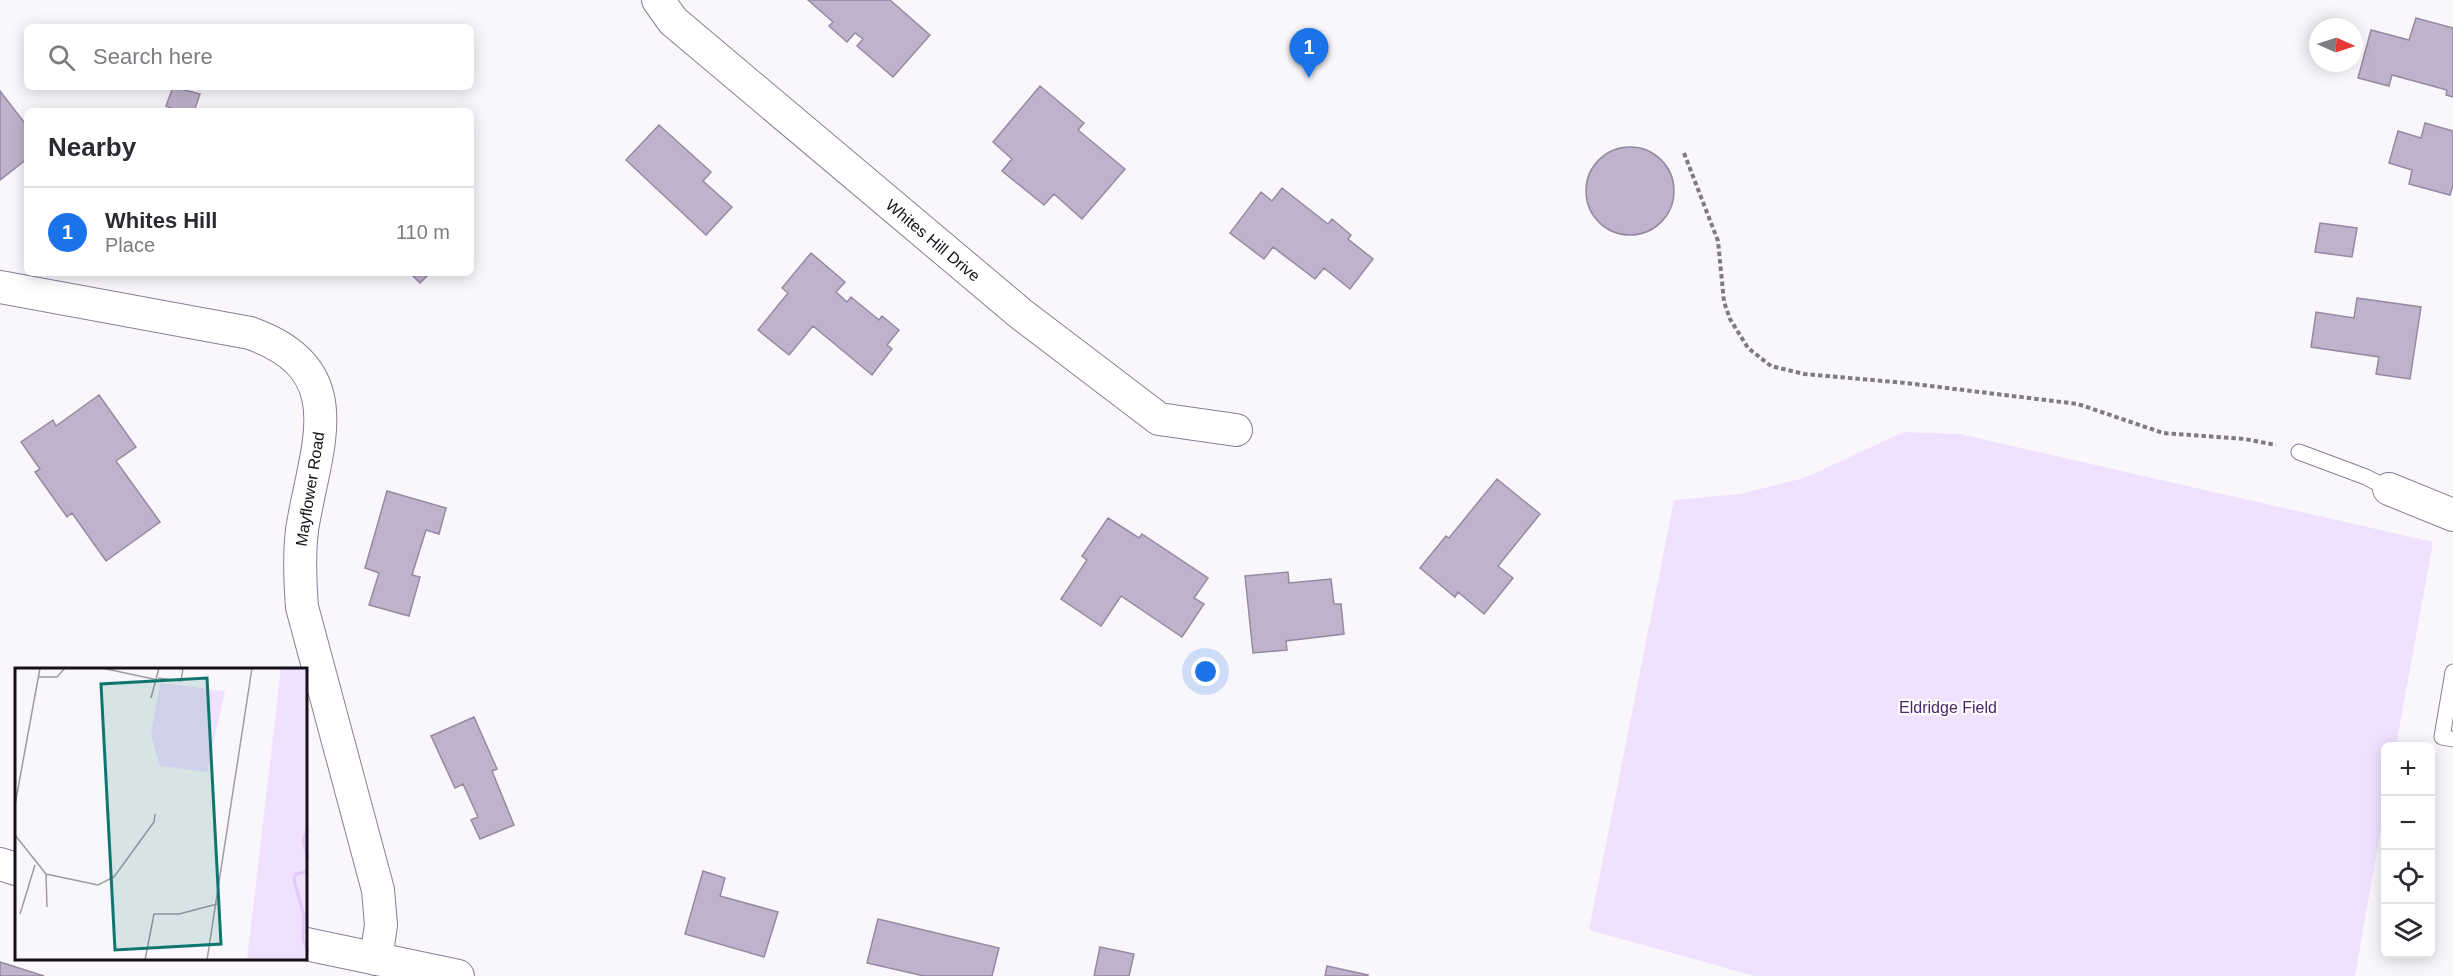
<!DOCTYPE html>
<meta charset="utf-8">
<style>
:root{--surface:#fff;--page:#f7f7f7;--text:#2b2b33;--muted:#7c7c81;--line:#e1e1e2;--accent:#1a73e8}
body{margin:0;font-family:Arial,sans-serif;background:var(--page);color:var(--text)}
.controls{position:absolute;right:18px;bottom:18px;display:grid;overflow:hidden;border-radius:9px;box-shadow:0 3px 15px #0003}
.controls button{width:54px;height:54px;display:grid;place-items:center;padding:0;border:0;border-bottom:2px solid var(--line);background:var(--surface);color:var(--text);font:30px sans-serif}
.compass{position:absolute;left:2309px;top:18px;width:54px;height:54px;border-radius:50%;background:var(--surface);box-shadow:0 3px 15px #0003;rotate:93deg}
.you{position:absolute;left:1206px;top:672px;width:21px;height:21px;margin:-15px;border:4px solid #fff;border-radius:50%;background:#1a73e8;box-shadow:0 0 0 9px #1a73e833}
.badge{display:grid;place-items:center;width:39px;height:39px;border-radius:50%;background:var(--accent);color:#fff;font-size:20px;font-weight:700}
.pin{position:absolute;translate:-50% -50px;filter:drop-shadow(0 2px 3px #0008)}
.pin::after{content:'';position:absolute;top:32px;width:21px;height:18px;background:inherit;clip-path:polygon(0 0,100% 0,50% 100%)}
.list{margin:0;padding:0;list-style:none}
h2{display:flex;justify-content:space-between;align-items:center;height:78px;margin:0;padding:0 24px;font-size:26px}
h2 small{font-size:20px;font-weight:400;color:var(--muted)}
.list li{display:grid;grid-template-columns:39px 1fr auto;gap:18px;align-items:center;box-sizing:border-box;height:90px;padding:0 24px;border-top:2px solid var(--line)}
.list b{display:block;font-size:22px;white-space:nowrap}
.list p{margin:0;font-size:20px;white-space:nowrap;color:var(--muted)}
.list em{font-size:20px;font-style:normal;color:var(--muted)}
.icon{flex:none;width:33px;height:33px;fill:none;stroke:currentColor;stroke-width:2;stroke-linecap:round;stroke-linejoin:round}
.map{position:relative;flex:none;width:2453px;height:976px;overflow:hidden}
.search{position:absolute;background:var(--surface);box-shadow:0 3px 15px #0003;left:24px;top:24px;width:450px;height:66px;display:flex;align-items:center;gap:15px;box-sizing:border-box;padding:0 21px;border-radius:9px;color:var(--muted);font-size:22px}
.panel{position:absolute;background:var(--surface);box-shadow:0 3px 15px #0003;left:24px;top:108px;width:450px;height:168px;border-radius:9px}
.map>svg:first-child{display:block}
</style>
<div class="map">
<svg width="2453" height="976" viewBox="0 0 2453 976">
<rect width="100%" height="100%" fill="#faf7fc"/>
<!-- green -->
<path fill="#f0e1ff" d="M 1904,432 L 1960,434 L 2433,542 L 2396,746 L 2386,746 L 2385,806 L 2355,976 L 1755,976 L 1589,930 L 1674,500 L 1740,494 L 1804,478 Z"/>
<!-- building -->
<path fill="#bfb2cb" stroke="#968aa2" stroke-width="1.5" d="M 808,0 L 890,0 L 930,35 L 893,77 L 857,46 L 863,39 L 855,33 L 847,42 L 829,26 L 833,22 Z
M 2416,18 L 2453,28 L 2453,97 L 2446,95 L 2447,90 L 2392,75 L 2389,86 L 2358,78 L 2371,30 L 2409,40 Z
M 1040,86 L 1084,123 L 1078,130 L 1125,169 L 1082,219 L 1054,194 L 1044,205 L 1002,171 L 1012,159 L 993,142 Z
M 173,87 L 200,94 L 194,111 L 178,111 L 166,106 Z
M 0,91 L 27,126 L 27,159 L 0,180 Z
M 2425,123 L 2453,131 L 2453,185 L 2450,195 L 2409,184 L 2412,170 L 2389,163 L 2398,131 L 2421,138 Z
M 659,125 L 711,172 L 703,181 L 732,207 L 706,235 L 626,160 Z
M1586 191a44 44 0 1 1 88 0a44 44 0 1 1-88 0Z
M 1282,188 L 1328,224 L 1332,219 L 1351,235 L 1348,239 L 1373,259 L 1350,289 L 1324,268 L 1315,279 L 1273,247 L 1264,259 L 1230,233 L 1261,192 L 1272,201 Z
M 2320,223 L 2357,228 L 2352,257 L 2315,252 Z
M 811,253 L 845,282 L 836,292 L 847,302 L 851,297 L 879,320 L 882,316 L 899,330 L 887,345 L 892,349 L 872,375 L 813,326 L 789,355 L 758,330 L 788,293 L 782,288 Z
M 410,273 L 430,273 L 420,283 Z
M 2357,298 L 2421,307 L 2410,379 L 2376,374 L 2379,357 L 2311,347 L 2316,312 L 2354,318 Z
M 99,395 L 136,447 L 116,461 L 160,522 L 106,561 L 72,513 L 67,517 L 35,472 L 40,469 L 21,442 L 53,420 L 56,426 Z
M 1497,479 L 1540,514 L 1498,566 L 1513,578 L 1484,614 L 1458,592 L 1455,597 L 1420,568 L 1446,536 L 1449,538 Z
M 387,491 L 446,508 L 439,534 L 426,530 L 412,575 L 420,577 L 409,616 L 369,605 L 379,573 L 365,568 Z
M 1108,518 L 1139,538 L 1142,534 L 1208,578 L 1194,598 L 1204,604 L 1182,637 L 1121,596 L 1101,626 L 1061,599 L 1087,560 L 1082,556 Z
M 1288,572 L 1289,583 L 1331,579 L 1334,604 L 1341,604 L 1344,634 L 1286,641 L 1287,650 L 1253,653 L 1245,576 Z
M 474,717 L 497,769 L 492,771 L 514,825 L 480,839 L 471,820 L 478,817 L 463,784 L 455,788 L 431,736 Z
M 703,871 L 725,878 L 720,896 L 778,912 L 764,957 L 685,934 Z
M 878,919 L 999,948 L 992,976 L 924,976 L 867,963 Z
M 1100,947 L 1134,954 L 1129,976 L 1094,976 Z
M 0,962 L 44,976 L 0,976 Z
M 1327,966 L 1368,975 L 1367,976 L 1325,976 Z"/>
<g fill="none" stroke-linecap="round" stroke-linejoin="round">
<!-- service casing -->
<g stroke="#8a7e96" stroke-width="17">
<path id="service" d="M 2299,452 L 2366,477 L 2389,489
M 2453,672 L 2442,737 L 2453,739"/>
</g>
<!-- minor casing -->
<g stroke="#8a7e96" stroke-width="34">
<g id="minor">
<path id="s1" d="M 658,0 L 673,21 L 1021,314 L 1159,419 L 1236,430"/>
<path d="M 0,287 L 250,333 C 355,370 315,447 302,530 C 299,555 300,581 302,607 L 378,890 L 381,925 L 376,959"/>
<path d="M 2389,489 L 2453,515"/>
<path d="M 0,864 L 16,869"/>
<path d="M 306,944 L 458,976"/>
</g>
</g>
<!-- path -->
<path stroke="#7f7b82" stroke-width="4" stroke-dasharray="4.5 3" stroke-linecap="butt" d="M 1684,153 L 1718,241 L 1724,302 L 1730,319 L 1748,348 L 1771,366 L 1804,374 L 1906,383 L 2078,404 L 2163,433 L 2245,439 L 2276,445"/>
<!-- service -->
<use href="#service" stroke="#fff" stroke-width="15"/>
<!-- minor -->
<use href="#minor" stroke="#fff" stroke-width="32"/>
</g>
<g text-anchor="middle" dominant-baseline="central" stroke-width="4.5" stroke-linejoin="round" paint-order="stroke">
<!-- street labels -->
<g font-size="16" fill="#151019" stroke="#fff">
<text stroke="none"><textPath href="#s1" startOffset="366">Whites Hill Drive</textPath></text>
<text transform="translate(310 489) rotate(-81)">Mayflower Road</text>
</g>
<!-- park labels -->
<g font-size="16" fill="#4c2469" stroke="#fff">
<text x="1948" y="707">Eldridge Field</text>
</g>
</g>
<!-- overview -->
<g transform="translate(15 668)">
<rect width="292" height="292" fill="#faf7fc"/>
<path d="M 266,0 L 292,2 L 292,292 L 232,292 ZM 145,15 L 210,23 L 192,104 L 145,98 L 136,67 Z" fill="#f0e1ff"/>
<path fill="none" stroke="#e2c9fa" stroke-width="3" d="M 293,161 L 288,172 L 293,190M 293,203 L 281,206 L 279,212 L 289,248 L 288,270 L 293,284"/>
<path fill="none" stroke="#9e9ba1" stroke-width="1.5" d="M 87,0 L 143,12M 24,9 L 42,9 L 50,0M 143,10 L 166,13 L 168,0M 136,30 L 144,0M 0,137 L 25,0M 0,167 L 31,206 L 83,217 L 99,209 L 139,154 L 140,146M 31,206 L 32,239M 5,246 L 20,197M 130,292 L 139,246 L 164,246 L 202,236M 192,292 L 237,0"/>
<path fill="#0f766e" fill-opacity="0.15" stroke="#0f766e" stroke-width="3" d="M 192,10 L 206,276 L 100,282 L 86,16 Z"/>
<rect width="292" height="292" fill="none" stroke="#151019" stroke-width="3"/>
</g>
</svg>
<div class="controls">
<button>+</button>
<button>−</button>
<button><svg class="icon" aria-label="locate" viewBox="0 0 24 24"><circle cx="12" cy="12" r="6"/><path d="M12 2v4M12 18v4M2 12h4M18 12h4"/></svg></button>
<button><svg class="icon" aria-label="layers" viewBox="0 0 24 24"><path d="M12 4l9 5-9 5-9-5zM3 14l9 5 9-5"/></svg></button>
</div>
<svg class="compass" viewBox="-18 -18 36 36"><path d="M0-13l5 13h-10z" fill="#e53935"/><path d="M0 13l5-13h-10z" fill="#7c7c81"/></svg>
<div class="you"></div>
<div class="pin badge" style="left:1309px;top:78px">1</div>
<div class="search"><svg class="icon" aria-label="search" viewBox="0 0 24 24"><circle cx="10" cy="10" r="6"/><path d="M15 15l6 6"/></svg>Search here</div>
<section class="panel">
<h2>Nearby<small></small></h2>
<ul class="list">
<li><span class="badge">1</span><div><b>Whites Hill</b><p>Place</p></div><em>110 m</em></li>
</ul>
</section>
</div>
